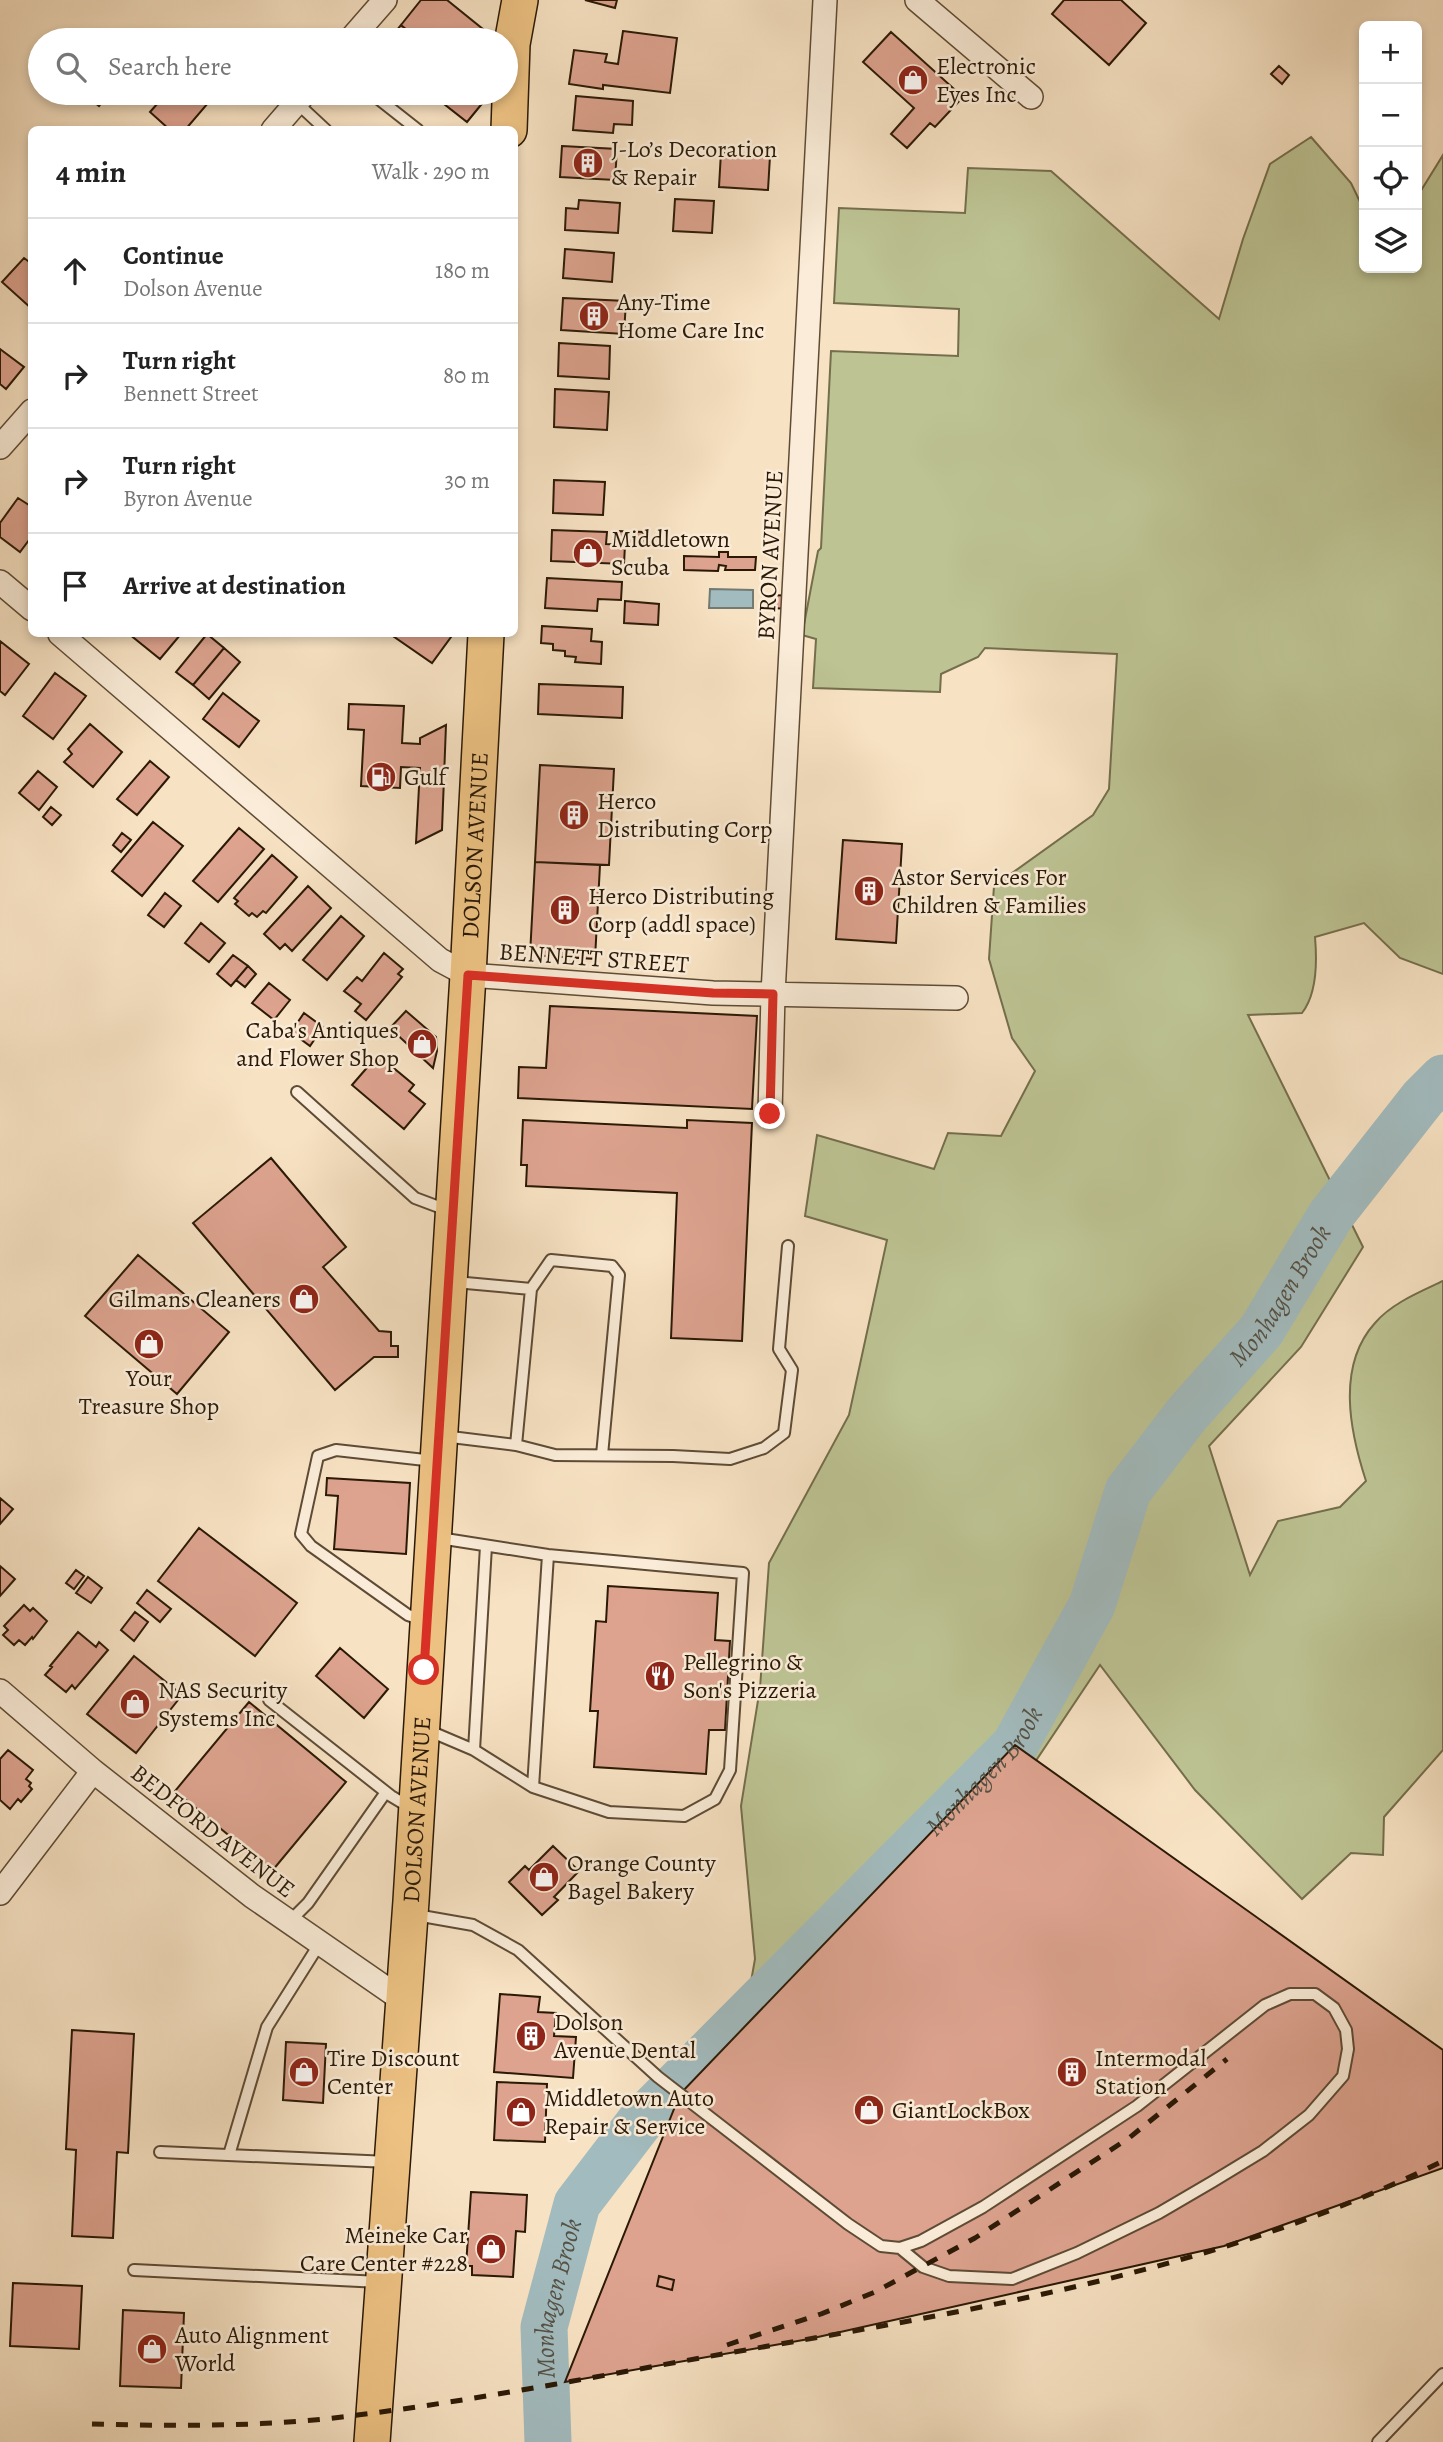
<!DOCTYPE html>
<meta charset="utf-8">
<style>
:root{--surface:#fff;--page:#f6f6f6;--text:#222;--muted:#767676;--line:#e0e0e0}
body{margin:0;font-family:Alegreya,serif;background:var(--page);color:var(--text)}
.controls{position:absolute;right:21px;top:21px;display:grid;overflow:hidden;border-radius:10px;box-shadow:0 4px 10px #0003}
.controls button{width:63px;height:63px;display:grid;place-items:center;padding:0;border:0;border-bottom:2px solid var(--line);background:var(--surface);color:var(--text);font:35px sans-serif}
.stop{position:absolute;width:21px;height:21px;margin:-16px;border:5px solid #d93025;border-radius:50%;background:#fff}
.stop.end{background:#d93025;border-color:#fff;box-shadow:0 2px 7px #0008}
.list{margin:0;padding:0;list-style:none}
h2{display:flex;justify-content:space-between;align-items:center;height:91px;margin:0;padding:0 28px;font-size:30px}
h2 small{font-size:23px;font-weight:400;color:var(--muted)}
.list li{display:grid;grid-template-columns:46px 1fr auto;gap:21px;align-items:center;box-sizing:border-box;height:105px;padding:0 28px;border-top:2px solid var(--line)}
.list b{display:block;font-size:26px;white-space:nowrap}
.list p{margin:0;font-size:23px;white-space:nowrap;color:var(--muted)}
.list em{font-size:23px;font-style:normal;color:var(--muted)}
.icon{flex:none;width:38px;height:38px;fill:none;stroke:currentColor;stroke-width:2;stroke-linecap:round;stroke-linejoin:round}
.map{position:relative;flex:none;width:1443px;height:2442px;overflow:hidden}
.search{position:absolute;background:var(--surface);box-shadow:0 4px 10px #0003;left:28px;top:28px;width:490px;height:77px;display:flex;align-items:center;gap:18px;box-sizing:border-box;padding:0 24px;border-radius:38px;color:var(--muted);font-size:26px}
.panel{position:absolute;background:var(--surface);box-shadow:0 4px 10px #0003;left:28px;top:126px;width:490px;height:511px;border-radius:10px}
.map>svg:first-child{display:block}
</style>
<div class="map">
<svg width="1443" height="2442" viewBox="0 0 1443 2442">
<rect width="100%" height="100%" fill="#f7e2c3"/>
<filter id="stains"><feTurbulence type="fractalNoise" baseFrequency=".00286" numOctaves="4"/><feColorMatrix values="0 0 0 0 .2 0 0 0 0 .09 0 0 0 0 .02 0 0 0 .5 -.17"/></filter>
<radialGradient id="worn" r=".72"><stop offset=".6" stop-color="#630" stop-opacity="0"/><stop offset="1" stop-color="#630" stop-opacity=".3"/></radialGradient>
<!-- green -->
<path fill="#bdc393" stroke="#746e4c" stroke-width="2" d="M 1311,137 L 1351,183 L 1364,210 L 1364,268 L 1417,268 L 1417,197 L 1443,155 L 1443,974 L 1400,958 L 1364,923 L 1315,937 C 1317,960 1317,994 1302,1013 L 1248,1015 L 1363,1247 L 1301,1347 L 1209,1446 L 1250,1575 L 1278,1521 L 1340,1507 L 1366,1481 C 1350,1432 1336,1366 1375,1323 C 1392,1303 1420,1292 1443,1281 L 1443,1750 L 1384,1817 L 1383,1855 L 1351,1853 L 1302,1899 L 1195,1790 L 1100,1665 L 1015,1792 L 716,2061 L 743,2027 L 755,1959 L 741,1806 L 760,1688 L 769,1563 L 849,1415 L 887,1240 L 805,1216 L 817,1135 L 934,1169 L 948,1133 L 1001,1136 L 1035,1071 L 1012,1038 L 989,959 L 994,886 L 1093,815 L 1109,789 L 1117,654 L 985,648 L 978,657 L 941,674 L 940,692 L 813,688 L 816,639 L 802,635 L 818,551 L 821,548 L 831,351 L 958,356 L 959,309 L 834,303 L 839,208 L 965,213 L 968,168 L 1051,171 L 1219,319 L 1243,239 L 1270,164 Z"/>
<!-- water -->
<path fill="#a2bbbe" stroke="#727a74" stroke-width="2" d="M 710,589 L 753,590 L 753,608 L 709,608 Z"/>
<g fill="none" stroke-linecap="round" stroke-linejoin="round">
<!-- river -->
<path stroke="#a2bbbe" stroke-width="47" id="s1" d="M 548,2442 L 544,2327 L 577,2204 L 639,2123 L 1015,1745 L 1092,1605 L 1128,1491 L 1187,1414 L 1261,1331 L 1331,1215 L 1423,1098 L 1443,1078"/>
</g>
<!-- building -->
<path fill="#dda38f" stroke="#2b1906" stroke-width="2" d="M 421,0 L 447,0 L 489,34 L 484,40 L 419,40 L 401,25 Z
M 585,0 L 617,0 L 615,8 Z
M 1064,0 L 1121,0 L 1146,23 L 1109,65 L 1052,14 Z
M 401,25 L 419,40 L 389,40 Z
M 623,31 L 677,38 L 670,93 L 603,85 L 603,89 L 569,84 L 574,50 L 607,54 L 605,62 L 618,64 Z
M 891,32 L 963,97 L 935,127 L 930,123 L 907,148 L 891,134 L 914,108 L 863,62 Z
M 1279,66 L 1289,75 L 1282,84 L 1271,74 Z
M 83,93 L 109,93 L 99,106 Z
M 158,93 L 198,93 L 209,102 L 185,130 L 170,130 L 150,112 L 158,103 L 153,98 Z
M 430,93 L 478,93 L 485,100 L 467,122 Z
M 576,96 L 633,101 L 632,125 L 614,124 L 613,133 L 573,130 Z
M 562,146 L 617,149 L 615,180 L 560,177 Z
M 721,152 L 770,156 L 768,190 L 719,187 Z
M 675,199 L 714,201 L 712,233 L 673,231 Z
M 579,200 L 620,203 L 618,233 L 565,230 L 566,208 L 578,209 Z
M 565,249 L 614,253 L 612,282 L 563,278 Z
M 24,258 L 32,264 L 32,309 L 2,282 Z
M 563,298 L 626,301 L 624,334 L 561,330 Z
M 559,343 L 610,346 L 609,379 L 558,376 Z
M 0,349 L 24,367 L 6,389 L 0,384 Z
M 555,389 L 609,392 L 607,430 L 554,427 Z
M 554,480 L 605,482 L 603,515 L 553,513 Z
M 18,498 L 32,507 L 32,536 L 20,552 L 0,537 L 0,523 Z
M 552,530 L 607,532 L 606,544 L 625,545 L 624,564 L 551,561 Z
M 617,531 L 643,532 L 642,546 L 617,545 Z
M 719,552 L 728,552 L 728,557 L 756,557 L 755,570 L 725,570 L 726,566 L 719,565 L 718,571 L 684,570 L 684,556 L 719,557 Z
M 547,578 L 622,582 L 621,600 L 598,599 L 597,611 L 545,608 Z
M 773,595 L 791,596 L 790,609 L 772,608 Z
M 625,601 L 659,604 L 658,625 L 624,623 Z
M 542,626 L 592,629 L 591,641 L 602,642 L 601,664 L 575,662 L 576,657 L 565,656 L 565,651 L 553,650 L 553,644 L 541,643 Z
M 129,634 L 181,634 L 160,659 Z
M 207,634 L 224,648 L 193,685 L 176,672 Z
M 390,634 L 446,634 L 451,637 L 432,663 Z
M 0,641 L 29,664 L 5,695 L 0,691 Z
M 224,648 L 240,662 L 209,699 L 193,685 Z
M 55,673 L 86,696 L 53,739 L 23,716 Z
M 539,684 L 623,687 L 622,718 L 538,714 Z
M 223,693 L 259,721 L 239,747 L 203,719 Z
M 349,704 L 404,706 L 402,743 L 420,744 L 420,738 L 446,725 L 442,830 L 416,843 L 420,768 L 401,767 L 400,788 L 361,786 L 364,730 L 348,729 Z
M 90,724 L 122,752 L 93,787 L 64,762 L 72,754 L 68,749 Z
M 150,761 L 169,777 L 137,815 L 117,799 Z
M 540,765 L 614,769 L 609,865 L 535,862 Z
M 38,771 L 57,787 L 39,810 L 19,793 Z
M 51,807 L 61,815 L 52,825 L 43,817 Z
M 153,822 L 183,846 L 142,896 L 112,871 Z
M 239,828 L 264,849 L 218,902 L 193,881 Z
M 122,833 L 131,840 L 121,852 L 113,845 Z
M 843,840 L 902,844 L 896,943 L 836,939 Z
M 272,855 L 297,877 L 266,913 L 263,911 L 257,917 L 252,913 L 249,916 L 235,904 L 238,901 L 234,898 Z
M 535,862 L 600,865 L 595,959 L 530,955 Z
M 308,886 L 331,908 L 292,951 L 285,944 L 280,949 L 264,934 Z
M 165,893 L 181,906 L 164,927 L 148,915 Z
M 341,916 L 364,936 L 327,980 L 303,960 Z
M 201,923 L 225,943 L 209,962 L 185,943 Z
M 384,953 L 403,969 L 398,974 L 402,977 L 366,1020 L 355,1011 L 361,1004 L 344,991 L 357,977 L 362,981 Z
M 233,955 L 248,966 L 231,986 L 217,974 Z
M 248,966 L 256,974 L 245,987 L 236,980 Z
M 269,983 L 290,1000 L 274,1020 L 252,1003 Z
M 550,1006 L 757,1016 L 752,1109 L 518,1098 L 519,1067 L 546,1068 Z
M 406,1011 L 436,1037 L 437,1051 L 433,1068 L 390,1028 Z
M 304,1013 L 323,1027 L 310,1046 L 291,1032 Z
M 378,1055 L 414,1085 L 409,1091 L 425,1104 L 404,1129 L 352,1085 Z
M 523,1120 L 687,1128 L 687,1120 L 752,1123 L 742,1341 L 671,1338 L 677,1193 L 526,1186 L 527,1165 L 521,1165 Z
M 271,1158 L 346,1247 L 323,1267 L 379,1331 L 391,1332 L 391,1346 L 398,1346 L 398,1357 L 374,1357 L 335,1390 L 193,1223 Z
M 138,1255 L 229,1332 L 177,1394 L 85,1316 Z
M 327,1478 L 410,1483 L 406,1554 L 334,1549 L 338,1496 L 326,1495 Z
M 0,1498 L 13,1509 L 0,1524 Z
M 199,1528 L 297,1603 L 255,1656 L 158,1581 Z
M 0,1566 L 15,1579 L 0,1596 Z
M 76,1570 L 84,1576 L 74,1589 L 66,1583 Z
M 88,1577 L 102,1588 L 91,1603 L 76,1593 Z
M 608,1586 L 718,1593 L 715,1640 L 730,1641 L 725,1730 L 709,1730 L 706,1774 L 594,1767 L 598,1711 L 590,1711 L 596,1621 L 606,1622 Z
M 147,1590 L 171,1609 L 160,1622 L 137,1603 Z
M 24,1605 L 30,1611 L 33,1608 L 47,1621 L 33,1639 L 32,1637 L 25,1645 L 19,1640 L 14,1645 L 3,1635 L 8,1630 L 4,1626 Z
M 135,1612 L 148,1622 L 134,1641 L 121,1630 Z
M 78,1632 L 96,1647 L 99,1642 L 108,1650 L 75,1689 L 72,1685 L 66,1692 L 45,1675 L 52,1667 L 50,1666 Z
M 340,1648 L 388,1689 L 364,1718 L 316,1676 Z
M 134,1656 L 182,1695 L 136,1753 L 87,1714 Z
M 249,1702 L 346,1782 L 272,1871 L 175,1791 Z
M 1015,1745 L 1443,2050 L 1443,2168 L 1224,2246 L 809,2339 L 565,2382 L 680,2094 Z
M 8,1750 L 33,1770 L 26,1779 L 31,1783 L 29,1786 L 32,1789 L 21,1802 L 18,1799 L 10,1809 L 0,1800 L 0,1759 Z
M 553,1846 L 579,1871 L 554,1897 L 558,1900 L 542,1915 L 509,1882 L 525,1866 L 529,1870 Z
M 500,1994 L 540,1997 L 538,2012 L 556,2013 L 554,2036 L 576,2037 L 573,2078 L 494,2072 Z
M 72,2030 L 134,2034 L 128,2153 L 117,2152 L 113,2238 L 72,2236 L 76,2150 L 66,2149 Z
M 286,2042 L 326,2044 L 323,2103 L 283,2100 Z
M 497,2082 L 547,2084 L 545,2142 L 494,2140 Z
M 471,2192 L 527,2195 L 525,2232 L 516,2231 L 513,2277 L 472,2275 L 472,2266 L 466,2266 Z
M 659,2276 L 674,2280 L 672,2290 L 657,2286 Z
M 13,2283 L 82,2286 L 79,2349 L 10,2346 Z
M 123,2310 L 184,2313 L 181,2388 L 120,2386 Z"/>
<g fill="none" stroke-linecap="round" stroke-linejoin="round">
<!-- lane casing -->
<g stroke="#5e4b35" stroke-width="14">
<path id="lane" d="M 371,93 L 418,130
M 297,103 L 326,130
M 297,1092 L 415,1198 L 447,1210
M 531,1289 L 551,1260 L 612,1266 L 619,1275 L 602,1455
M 443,1436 L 516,1445 L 531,1289 L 455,1282
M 516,1445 L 555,1455 L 673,1456 L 730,1459 L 764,1448 L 784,1433 L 792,1370 L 779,1349 L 788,1246
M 423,1620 L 408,1615 L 311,1546 L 301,1534 L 318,1456 L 336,1450 L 434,1461
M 269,1700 L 391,1796 L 411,1808
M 427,1730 L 474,1750 L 533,1787 L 609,1812 L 684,1816 L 715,1799 L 730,1770 L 743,1573 L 548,1555 L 439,1538
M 474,1750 L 486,1546
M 533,1787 L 548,1555
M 416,1915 L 473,1925 L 518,1950 L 658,2077 L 848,2224 L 881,2246 L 900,2248 L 921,2241 L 983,2207 L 1137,2106 L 1265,2005 L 1290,1994 L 1315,1994 L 1334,2008 L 1346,2030 L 1348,2049 L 1343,2076 L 1309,2115 L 1263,2151 L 1212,2182 L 1159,2213 L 1077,2253 L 1012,2279 L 949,2276 L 923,2267 L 900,2248
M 289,1922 L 308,1903 L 386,1792
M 160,2152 L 389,2162
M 229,2155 L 267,2027 L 320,1943
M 134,2270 L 380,2282
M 1378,2442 L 1443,2374"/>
</g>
<!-- street casing -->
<g stroke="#5e4b35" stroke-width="26">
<path id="street" d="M 917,0 L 1031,97
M 350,40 L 385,0
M 273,130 L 305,93
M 0,447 L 32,411
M 0,582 L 32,609
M 60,634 L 440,960 L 468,975 L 713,993 L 956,998
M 770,1114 L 773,994 L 825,0
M 0,1691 L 93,1771 L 252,1896 L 404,2001
M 0,1893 L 93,1771"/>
</g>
<!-- primary casing -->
<g stroke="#2b1906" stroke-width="38">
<g id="primary">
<path d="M 509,130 L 512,44 L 520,0"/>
<path id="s2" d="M 372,2442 L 411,1901 L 468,975 L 486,634"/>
</g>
</g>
<!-- lane -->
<use href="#lane" stroke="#faecd8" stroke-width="10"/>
<!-- street -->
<use href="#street" stroke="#faecd8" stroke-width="23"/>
<!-- primary -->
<use href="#primary" stroke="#ecc182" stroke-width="35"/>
<!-- rail -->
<path stroke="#2b1906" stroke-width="5" stroke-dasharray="12 12" stroke-linecap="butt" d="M 727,2345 L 821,2314 L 875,2292 L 975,2238 L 1129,2138 L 1227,2059
M 92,2424 C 175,2426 259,2427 342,2417 C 475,2401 608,2374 740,2351 C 980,2309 1222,2270 1443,2161"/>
</g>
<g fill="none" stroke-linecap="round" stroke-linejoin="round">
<!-- route -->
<path stroke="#d93025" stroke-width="9" d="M 424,1670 L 468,975 L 713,993 L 773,994 L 770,1114"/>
</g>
<!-- icons -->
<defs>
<g id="shop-disc" transform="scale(1.575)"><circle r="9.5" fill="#8f2418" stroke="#faecd8"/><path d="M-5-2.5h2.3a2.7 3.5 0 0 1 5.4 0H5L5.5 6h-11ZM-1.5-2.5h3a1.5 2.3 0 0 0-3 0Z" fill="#fff"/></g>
<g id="building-disc" transform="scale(1.575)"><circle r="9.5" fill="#8f2418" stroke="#faecd8"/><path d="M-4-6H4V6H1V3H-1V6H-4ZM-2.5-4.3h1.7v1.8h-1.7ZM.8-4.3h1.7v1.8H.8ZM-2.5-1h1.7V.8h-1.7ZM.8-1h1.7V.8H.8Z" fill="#fff"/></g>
<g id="fuel-disc" transform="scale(1.575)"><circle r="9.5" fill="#8f2418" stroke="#faecd8"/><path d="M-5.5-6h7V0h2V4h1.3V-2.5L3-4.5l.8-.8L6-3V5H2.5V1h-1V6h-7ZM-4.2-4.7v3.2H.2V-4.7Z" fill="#fff"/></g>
<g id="restaurant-disc" transform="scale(1.575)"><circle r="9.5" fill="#8f2418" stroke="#faecd8"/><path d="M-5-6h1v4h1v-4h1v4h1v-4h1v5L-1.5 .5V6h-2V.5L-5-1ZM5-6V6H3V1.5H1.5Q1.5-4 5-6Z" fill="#fff"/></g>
</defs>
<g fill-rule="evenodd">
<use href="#shop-disc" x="913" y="80"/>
<use href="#building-disc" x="588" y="163"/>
<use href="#building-disc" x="594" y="316"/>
<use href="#shop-disc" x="588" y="553"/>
<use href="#fuel-disc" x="381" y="777"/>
<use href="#building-disc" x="574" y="815"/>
<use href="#building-disc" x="869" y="891"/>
<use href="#building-disc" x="565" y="910"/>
<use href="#shop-disc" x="422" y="1044"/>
<use href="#shop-disc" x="304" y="1299"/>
<use href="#shop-disc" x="149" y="1344"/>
<use href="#restaurant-disc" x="660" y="1676"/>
<use href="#shop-disc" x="135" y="1704"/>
<use href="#shop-disc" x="544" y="1877"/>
<use href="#building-disc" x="531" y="2036"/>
<use href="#shop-disc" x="304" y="2072"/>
<use href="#building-disc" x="1072" y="2072"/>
<use href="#shop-disc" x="869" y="2110"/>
<use href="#shop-disc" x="521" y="2112"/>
<use href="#shop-disc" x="491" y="2249"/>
<use href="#shop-disc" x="152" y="2349"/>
</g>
<g text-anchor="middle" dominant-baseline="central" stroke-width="5" stroke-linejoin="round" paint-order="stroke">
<!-- poi labels -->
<g font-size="24" fill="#2b1906" stroke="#faecd8" text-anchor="start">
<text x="936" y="66">Electronic<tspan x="936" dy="28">Eyes Inc</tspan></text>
<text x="611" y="149">J-Lo’s Decoration<tspan x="611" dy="28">&amp; Repair</tspan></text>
<text x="617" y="302">Any-Time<tspan x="617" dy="28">Home Care Inc</tspan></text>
<text x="611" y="539">Middletown<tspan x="611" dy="28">Scuba</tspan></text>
<text x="404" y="777">Gulf</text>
<text x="597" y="801">Herco<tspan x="597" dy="28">Distributing Corp</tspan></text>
<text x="892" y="877">Astor Services For<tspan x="892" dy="28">Children &amp; Families</tspan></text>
<text x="588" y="896">Herco Distributing<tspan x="588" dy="28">Corp (addl space)</tspan></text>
<text x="399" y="1030" text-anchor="end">Caba's Antiques<tspan x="399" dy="28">and Flower Shop</tspan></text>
<text x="281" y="1299" text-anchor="end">Gilmans Cleaners</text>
<text x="149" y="1378" text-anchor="middle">Your<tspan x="149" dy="28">Treasure Shop</tspan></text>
<text x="683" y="1662">Pellegrino &amp;<tspan x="683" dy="28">Son's Pizzeria</tspan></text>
<text x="158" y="1690">NAS Security<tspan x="158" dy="28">Systems Inc</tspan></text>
<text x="567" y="1863">Orange County<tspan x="567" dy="28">Bagel Bakery</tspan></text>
<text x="554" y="2022">Dolson<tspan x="554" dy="28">Avenue Dental</tspan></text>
<text x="327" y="2058">Tire Discount<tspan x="327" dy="28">Center</tspan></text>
<text x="1095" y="2058">Intermodal<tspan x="1095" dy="28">Station</tspan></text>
<text x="544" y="2098">Middletown Auto<tspan x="544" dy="28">Repair &amp; Service</tspan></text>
<text x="892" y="2110">GiantLockBox</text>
<text x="468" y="2235" text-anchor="end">Meineke Car<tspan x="468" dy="28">Care Center #228</tspan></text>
<text x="175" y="2335">Auto Alignment<tspan x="175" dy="28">World</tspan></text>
</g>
<!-- street labels -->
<g font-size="24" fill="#2b1906" stroke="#faecd8">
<text transform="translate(770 555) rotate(-87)">BYRON AVENUE</text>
<text stroke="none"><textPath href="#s2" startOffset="1600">DOLSON AVENUE</textPath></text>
<text transform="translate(594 958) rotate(4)">BENNETT STREET</text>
<text stroke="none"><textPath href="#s2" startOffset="634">DOLSON AVENUE</textPath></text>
<text transform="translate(213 1831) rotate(38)">BEDFORD AVENUE</text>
</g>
<!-- water labels -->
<g font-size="26" font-style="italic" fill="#555246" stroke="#faecd8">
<text stroke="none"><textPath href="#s1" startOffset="1405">Monhagen Brook</textPath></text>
<text stroke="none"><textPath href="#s1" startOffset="838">Monhagen Brook</textPath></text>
<text stroke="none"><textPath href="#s1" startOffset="145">Monhagen Brook</textPath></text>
</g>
</g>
<rect width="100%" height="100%" filter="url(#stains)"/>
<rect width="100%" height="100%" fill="url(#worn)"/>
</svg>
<div class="controls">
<button>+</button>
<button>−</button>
<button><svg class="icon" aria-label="locate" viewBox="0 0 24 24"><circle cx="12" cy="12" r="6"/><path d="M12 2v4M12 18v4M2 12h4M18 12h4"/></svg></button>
<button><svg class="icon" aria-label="layers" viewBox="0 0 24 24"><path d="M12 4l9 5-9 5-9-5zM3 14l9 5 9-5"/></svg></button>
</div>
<div class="stop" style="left:424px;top:1670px"></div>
<div class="stop end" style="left:770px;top:1114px"></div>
<div class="search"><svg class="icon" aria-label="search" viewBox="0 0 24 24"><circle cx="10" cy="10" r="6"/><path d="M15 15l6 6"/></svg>Search here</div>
<section class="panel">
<h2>4 min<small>Walk · 290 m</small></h2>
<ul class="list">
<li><svg class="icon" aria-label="ahead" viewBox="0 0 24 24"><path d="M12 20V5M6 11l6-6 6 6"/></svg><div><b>Continue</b><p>Dolson Avenue</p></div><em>180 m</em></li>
<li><svg class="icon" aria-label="right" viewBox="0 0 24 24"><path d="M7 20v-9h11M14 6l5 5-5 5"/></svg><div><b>Turn right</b><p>Bennett Street</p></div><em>80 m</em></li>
<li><svg class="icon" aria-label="right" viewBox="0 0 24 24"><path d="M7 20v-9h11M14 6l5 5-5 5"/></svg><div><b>Turn right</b><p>Byron Avenue</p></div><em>30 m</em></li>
<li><svg class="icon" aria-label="arrive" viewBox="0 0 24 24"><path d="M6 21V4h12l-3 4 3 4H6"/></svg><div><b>Arrive at destination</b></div></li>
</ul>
</section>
</div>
